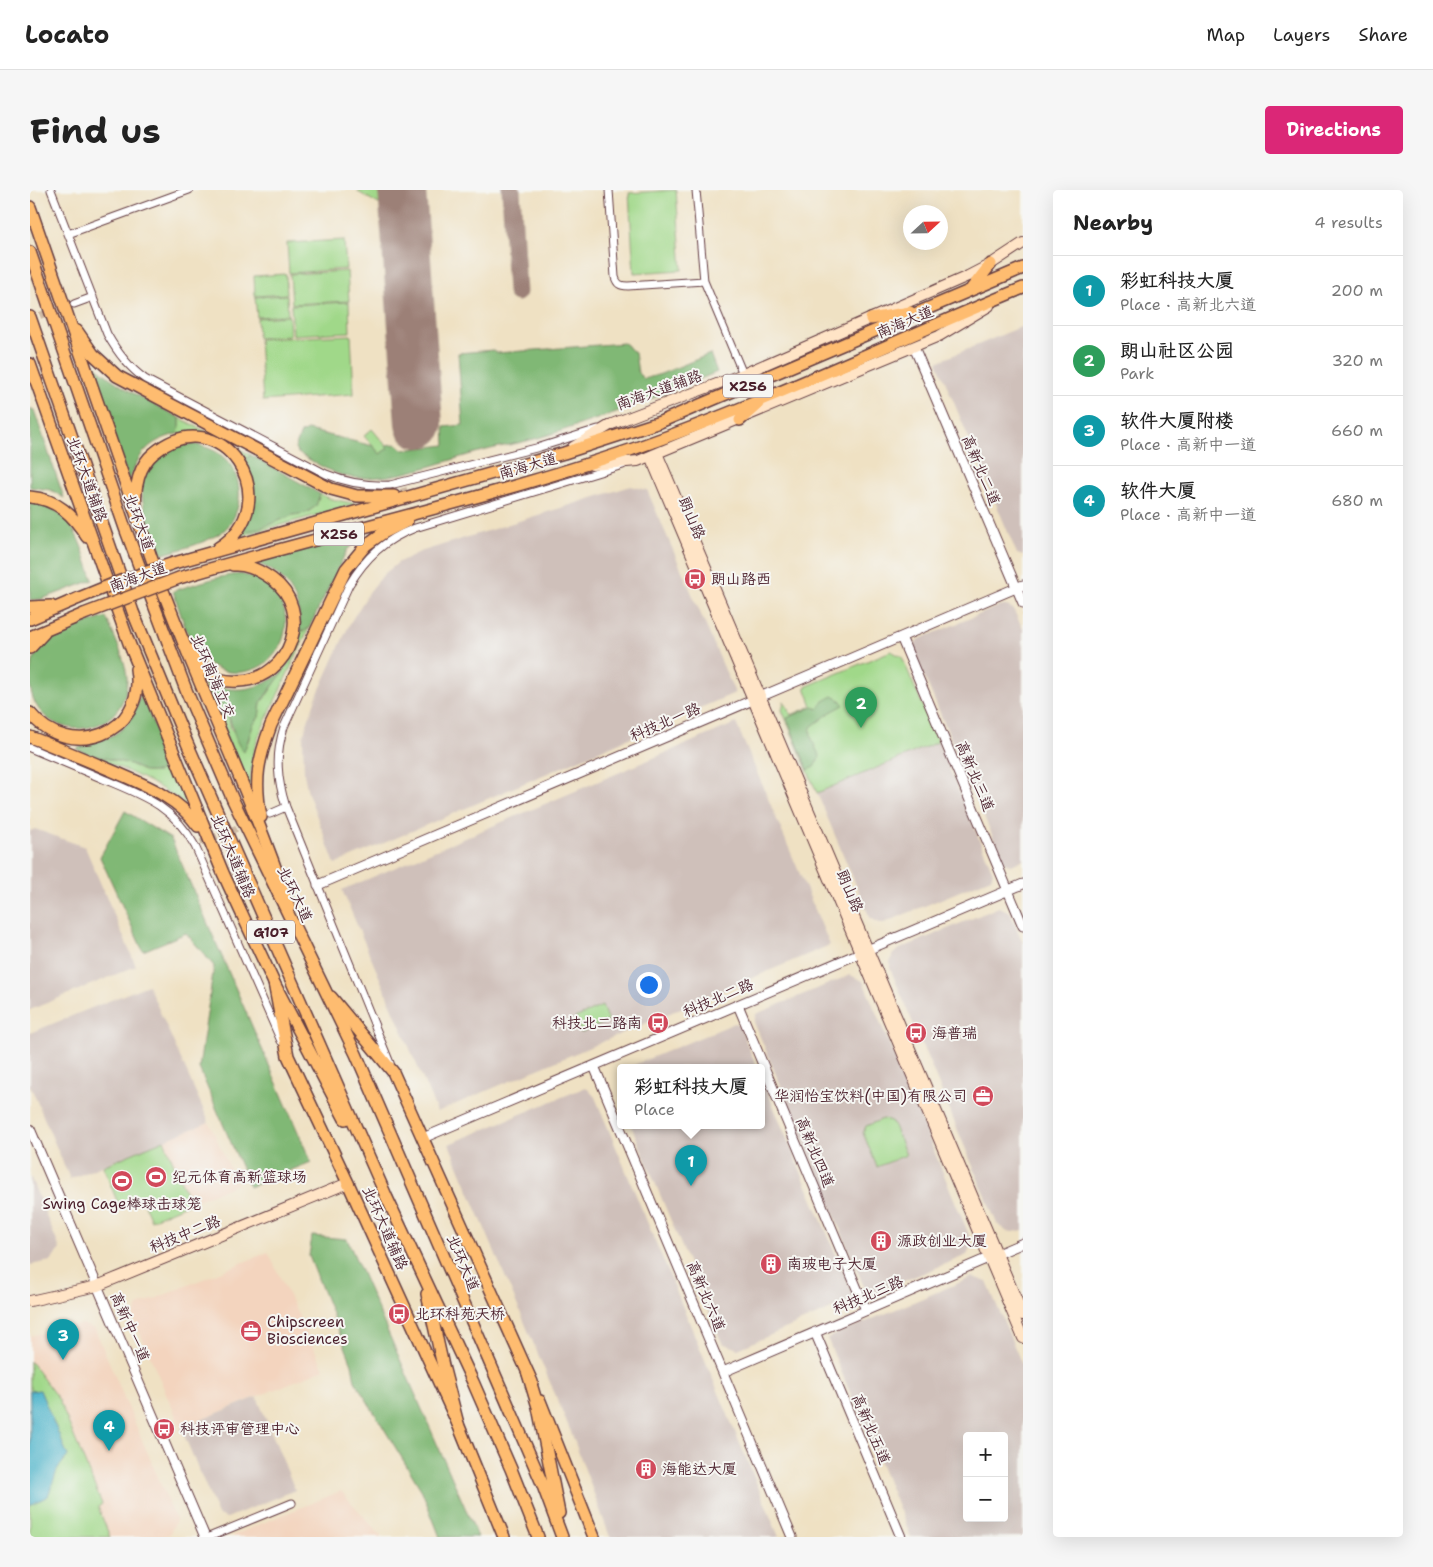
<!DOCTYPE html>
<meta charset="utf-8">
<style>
:root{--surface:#fff;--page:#f6f6f6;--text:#222;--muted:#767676;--line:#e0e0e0;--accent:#db2777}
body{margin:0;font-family:"Shantell Sans","LXGW WenKai TC",sans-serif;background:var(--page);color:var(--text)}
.controls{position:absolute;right:15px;bottom:15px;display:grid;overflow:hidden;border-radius:5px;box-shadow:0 5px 20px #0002}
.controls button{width:45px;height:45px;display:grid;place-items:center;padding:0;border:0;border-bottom:1px solid var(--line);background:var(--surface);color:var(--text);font:25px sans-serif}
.compass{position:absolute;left:873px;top:15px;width:45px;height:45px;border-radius:50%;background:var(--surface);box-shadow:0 5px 20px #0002;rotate:68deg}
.you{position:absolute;left:618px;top:794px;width:18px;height:18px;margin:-12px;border:4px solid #fff;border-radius:50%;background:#1a73e8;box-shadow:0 0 0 8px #1a73e833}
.badge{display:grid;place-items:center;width:32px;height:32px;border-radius:50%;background:var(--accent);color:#fff;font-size:16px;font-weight:700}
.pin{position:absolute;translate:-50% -41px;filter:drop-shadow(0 1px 2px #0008)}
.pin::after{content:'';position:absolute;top:26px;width:18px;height:15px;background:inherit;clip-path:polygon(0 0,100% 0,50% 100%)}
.popup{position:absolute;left:587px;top:874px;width:148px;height:65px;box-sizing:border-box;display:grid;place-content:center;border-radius:5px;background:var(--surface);filter:drop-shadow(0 1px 4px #0005);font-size:16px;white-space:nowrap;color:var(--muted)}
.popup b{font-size:19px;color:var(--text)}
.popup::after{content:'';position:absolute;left:50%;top:100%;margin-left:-10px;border:10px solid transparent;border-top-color:var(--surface)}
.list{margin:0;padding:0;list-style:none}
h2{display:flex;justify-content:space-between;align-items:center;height:65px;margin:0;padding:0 20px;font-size:21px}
h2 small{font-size:16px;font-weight:400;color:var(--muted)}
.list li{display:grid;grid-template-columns:32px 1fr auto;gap:15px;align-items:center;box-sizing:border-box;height:70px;padding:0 20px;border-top:1px solid var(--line)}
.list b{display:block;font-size:19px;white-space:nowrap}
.list p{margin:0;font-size:16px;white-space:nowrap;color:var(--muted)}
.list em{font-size:16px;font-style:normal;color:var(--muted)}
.map{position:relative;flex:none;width:993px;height:1347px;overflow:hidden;border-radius:5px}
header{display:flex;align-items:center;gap:30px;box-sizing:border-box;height:70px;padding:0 25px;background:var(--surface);border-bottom:1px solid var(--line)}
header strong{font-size:24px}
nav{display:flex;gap:28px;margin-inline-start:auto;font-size:18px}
.intro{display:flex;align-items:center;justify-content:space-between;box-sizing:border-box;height:120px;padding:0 30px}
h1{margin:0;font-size:35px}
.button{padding:12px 22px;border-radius:5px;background:var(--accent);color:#fff;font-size:18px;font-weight:700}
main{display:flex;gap:30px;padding:0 30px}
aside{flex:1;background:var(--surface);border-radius:5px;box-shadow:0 5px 20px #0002}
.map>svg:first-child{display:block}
</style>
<header>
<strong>Locato</strong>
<nav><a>Map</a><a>Layers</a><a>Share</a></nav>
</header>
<div class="intro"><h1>Find us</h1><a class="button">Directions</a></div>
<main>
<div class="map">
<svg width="993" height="1347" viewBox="0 0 993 1347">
<rect width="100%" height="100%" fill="#f6f6f2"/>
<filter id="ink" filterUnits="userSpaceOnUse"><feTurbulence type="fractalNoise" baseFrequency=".02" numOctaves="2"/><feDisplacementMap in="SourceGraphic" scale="10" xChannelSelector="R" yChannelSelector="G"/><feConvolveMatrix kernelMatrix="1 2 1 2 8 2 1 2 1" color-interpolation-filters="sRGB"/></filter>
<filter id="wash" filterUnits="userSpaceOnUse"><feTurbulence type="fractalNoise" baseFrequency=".0096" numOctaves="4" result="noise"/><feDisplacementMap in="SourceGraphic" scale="20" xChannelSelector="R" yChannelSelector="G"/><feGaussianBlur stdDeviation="1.12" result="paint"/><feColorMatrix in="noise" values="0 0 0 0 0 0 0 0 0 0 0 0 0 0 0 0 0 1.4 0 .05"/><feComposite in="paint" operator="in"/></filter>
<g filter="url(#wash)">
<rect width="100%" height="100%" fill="#efe1c3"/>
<!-- built -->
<path fill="#f3d4be" d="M 179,932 L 207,994 L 160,1013 L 134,950 Z
M 238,1062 L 294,1179 L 151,1238 L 103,1127 L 108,1116 Z
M 52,1134 L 65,1139 L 146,1330 L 140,1344 L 132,1347 L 80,1347 L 67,1316 L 72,1314 L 29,1210 L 0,1171 L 0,1146 Z
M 311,1301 L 352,1347 L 203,1347 L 204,1345 Z"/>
<!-- industrial -->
<path fill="#cfc0ba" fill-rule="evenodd" d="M 993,136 L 993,366 L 987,364 L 907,172 Z
M 601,296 L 617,300 L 705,503 L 305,674 L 278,603 L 274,584 L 273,546 L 286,508 L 320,433 L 340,401 L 354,384 L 369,372 L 390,362 Z
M 970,416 L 977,416 L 983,419 L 993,439 L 993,670 L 981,675 L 974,673 L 883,460 L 887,450 Z
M 706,533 L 800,755 L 407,922 L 312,700 Z
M 908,552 L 963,682 L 961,688 L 854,733 L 849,733 L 840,728 L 787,603 Z
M 5,639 L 55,657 L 106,776 L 0,820 L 0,641 Z
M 969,717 L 980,722 L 993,754 L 993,1040 L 983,1042 L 976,1041 L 967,1034 L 860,778 L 860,771 L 863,764 L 870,759 Z
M 820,785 L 833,791 L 942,1052 L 937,1065 L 845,1103 L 835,1099 L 724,832 L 726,824 Z
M 118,795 L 179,932 L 40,989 L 0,895 L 0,843 Z
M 705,833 L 710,837 L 727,877 L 599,877 Z
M 731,887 L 823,1105 L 820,1111 L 708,1159 L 692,1153 L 601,935 L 731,935 Z
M 556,897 L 565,907 L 749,1347 L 580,1347 L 541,1242 L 419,954 Z
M 0,986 L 30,1059 L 21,1071 L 0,1075 Z
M 943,1087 L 957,1092 L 993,1177 L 993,1347 L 881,1347 L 797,1148 ZM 937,1246 L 974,1246 L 974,1328 L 937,1328 Z
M 227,1207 L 265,1300 L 197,1328 L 188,1325 L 151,1238 Z"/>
<!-- green -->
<path fill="#a0d889" stroke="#757c5a" d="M 328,0 L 362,0 L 364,23 L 328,2 Z
M 646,0 L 652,80 L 604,83 L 599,3 Z
M 314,50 L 316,79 L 259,83 L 257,53 Z
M 317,81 L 319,111 L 262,114 L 260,84 Z
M 256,84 L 257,104 L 225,106 L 224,86 Z
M 257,105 L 258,125 L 227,127 L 225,107 Z
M 319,112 L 320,142 L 263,145 L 261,115 Z
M 259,126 L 260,146 L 228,148 L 227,128 Z
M 321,145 L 324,204 L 233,211 L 229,149 Z
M 150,228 L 221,265 L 213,271 L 167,243 L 147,244 L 150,237 Z
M 342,239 L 358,258 L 350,264 L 334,246 Z
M 290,304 L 301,309 L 327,314 L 207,347 L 211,342 L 228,339 L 263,325 L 276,323 L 286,316 Z
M 279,438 L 230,543 L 223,563 L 219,602 L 171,487 L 183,495 L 189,511 L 198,524 L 201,539 L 218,552 L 223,535 L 229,527 L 231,512 L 237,505 L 263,466 L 268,455 L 270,441 L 274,441 Z
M 861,461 L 872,467 L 908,552 L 787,603 L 752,520 L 754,511 L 761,525 L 782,516 L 775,497 Z
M 58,564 L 100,574 L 116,582 L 128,582 L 139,573 L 160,619 C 131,593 94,580 58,564 Z
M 572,816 L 578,831 L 551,843 L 545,828 Z
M 853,929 L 861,931 L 864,936 L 876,965 L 847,977 L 833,943 L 836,936 Z
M 134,950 L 160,1013 L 121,1030 L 111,1007 L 89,1016 L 73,976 Z
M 0,1171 L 29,1210 L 72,1314 L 68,1317 L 80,1347 L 0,1347 Z"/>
<!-- forest -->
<path fill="#80b875" stroke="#656c50" d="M 594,153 L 605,163 L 608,183 L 614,189 L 631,184 L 680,164 L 687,182 C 628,207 569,230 508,248 C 487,254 466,257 445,263 C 409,273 369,289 330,288 C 307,288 288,274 268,263 L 265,258 L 271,243 L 278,240 L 343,256 L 350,264 L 358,258 L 355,255 L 366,254 L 373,260 L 415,255 L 414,237 L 433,235 L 428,163 L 463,160 L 467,163 Z
M 59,170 C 85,196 118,211 150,228 L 150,237 L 147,244 C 118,251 108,264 99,292 Z
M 0,218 L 4,220 L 34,308 L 21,300 L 0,297 Z
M 164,254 C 175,257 184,259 192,266 C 215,284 215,324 192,342 C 174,354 151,359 130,365 C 124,346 114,325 112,305 C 110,283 128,261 149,256 C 154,255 159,255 164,254 Z
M 221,265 L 290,304 L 286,316 L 276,323 L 263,325 L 228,339 L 211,342 C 228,318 228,295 213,271 Z
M 0,312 C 45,317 50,355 63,390 L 12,409 L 0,410 Z
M 336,342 L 317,360 L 279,438 L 274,441 L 270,441 C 270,415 264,395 241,380 C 237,377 231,376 227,372 Z
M 211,384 C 216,386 221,386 226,388 C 276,409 260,488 199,482 C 187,480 174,472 167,462 C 156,445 150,421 143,401 C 166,394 187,386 211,384 Z
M 76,427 C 83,444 96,470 97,488 C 98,554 0,556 0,489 C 0,477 4,464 14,455 C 30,440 55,434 76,427 Z
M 254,481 L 231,512 L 229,527 L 223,535 L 214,562 C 203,551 204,536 197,523 C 191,512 187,507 183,495 C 210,504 232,498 254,481 Z
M 111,503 L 139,573 L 128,582 L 116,582 L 100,574 L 58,564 L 46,559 C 57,553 65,552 76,548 C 98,540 105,524 111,503 Z
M 803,506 L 810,510 L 814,515 L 801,522 L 781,537 C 779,547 786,558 790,567 L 784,577 L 778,580 L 757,528 L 783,517 L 788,519 L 794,511 Z
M 95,621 L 141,649 L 281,972 L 220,997 L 169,878 L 184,776 L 156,743 L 113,761 L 70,667 Z
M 282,1046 L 317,1049 L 448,1347 L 410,1347 L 392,1301 L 325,1191 L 322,1174 L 279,1066 Z"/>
<!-- water -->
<path fill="#4cb3ca" stroke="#4b697a" d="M 10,1200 L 38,1266 L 28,1278 L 18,1306 L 0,1315 L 0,1201 Z"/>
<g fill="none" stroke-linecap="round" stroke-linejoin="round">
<!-- taxiway -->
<path stroke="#9c8077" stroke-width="19" d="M 481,0 L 487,102"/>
<!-- runway -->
<path stroke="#9c8077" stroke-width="48" d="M 372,0 L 389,234"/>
</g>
</g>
<g filter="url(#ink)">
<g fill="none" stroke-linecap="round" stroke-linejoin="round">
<!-- minor-tunnel -->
<path stroke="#cebaa5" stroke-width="7" stroke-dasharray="7 3.5" stroke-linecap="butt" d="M 0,129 L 36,116
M 373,298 L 383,332
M 171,653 L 217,634"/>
<!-- minor casing -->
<g stroke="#633c42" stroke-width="9">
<path id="minor" d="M 21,0 L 77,144 C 87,162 98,177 115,189 L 296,284 C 317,293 337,296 360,295 L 510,257 L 568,239
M 579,0 L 585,87 C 587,94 590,96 598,96 L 674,91
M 666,0 L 674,91 L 713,184
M 38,44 L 159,0
M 44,114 L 63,107
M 0,558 C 24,568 47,578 71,588 C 111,605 143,615 165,656 L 251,851
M 240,624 L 256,617
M 360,873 L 256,617 C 247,589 245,565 254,537 L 319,395 C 336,367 354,350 385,338 L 593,275
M 179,1347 L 262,1313"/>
</g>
<!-- tertiary casing -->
<g stroke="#633c42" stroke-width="11">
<path id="tertiary" d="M 884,157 L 993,413
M 871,447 L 993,736
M 288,695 L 993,395
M 708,815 L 836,1120
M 564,876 L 762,1347
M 0,939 L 175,1347
M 393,948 L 993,694
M 785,1142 L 871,1347
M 693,1182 L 993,1053"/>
</g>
<!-- secondary casing -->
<g stroke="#633c42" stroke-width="12">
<path id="secondary" d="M 543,257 L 582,234 L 713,184 L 938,86 L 961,74 L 993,53
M 627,263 L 993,1125
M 620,266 L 993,1148
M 562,275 L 608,271 L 620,266 L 909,146 L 959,116
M 0,1111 L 67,1096 L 318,993"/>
</g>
<!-- primary casing -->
<g stroke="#633c42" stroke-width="14">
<path id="primary" d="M 0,17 L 129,390 C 170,500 222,606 259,717
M 942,98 L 961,74
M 841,129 L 880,122
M 47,141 L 63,164 L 87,186 L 301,299 L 327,306 L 364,306
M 1,184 L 6,191 L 99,453 L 193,683 L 244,793 L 258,866 L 318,993 L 428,1234 L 474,1347
M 710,230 L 728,214
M 0,307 C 27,309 43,325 57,347
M 106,316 C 104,298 109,275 124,263 C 190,207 261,312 188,358
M 144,373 L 534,263 L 630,232 L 993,78
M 149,388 C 300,343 454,310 603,259 C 736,213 863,151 993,98
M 0,417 L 21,416
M 0,429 L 49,408
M 0,447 L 54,424
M 0,458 L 14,443
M 161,460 C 166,468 172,478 180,484 C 188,490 199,492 209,491 C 261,489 285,420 242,389 C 231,381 217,374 203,375
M 0,523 C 39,572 117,545 106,479
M 0,547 C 26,557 52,568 78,579 C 112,594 147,606 168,636
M 231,627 C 224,589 228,570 241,535 L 316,379 L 336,355 L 353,343 L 377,331
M 301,807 L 363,882 L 502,1192
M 510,1211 L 564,1347"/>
</g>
<!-- trunk casing -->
<g stroke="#633c42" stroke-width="14">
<path id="trunk" d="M 0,62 L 95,338 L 156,500 L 203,610 L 326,864 L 512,1293 L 532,1347
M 0,127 L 103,422 L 157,553 L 357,1008 L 443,1192 L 481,1279 L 508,1347
M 0,174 L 6,191
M 244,793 L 315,929
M 397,1104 L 413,1176 L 428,1234
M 498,1184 L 508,1217 L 529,1323"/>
</g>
<!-- minor -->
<use href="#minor" stroke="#fff" stroke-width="7"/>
<!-- tertiary -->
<use href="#tertiary" stroke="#fff" stroke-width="9"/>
<!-- secondary -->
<use href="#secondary" stroke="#ffe4c6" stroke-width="10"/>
<!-- primary -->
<use href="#primary" stroke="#febc70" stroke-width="11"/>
<!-- trunk -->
<use href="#trunk" stroke="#febc70" stroke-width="11"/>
<!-- primary-bridge casing -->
<g stroke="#633c42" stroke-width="14" stroke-linecap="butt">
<path id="primary-bridge" d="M 49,408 L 88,392 L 144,373
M 54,424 L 149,388"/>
</g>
<!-- primary-bridge -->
<use href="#primary-bridge" stroke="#febc70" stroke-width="11"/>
</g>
</g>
<!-- icons -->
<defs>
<g id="bus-disc" transform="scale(1.125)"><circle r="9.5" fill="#d1495b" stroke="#f6f6f2"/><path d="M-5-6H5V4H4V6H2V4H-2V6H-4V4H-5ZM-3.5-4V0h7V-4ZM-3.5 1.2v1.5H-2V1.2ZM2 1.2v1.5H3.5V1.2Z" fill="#fff"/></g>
<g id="office-disc" transform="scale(1.125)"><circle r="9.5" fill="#d1495b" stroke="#f6f6f2"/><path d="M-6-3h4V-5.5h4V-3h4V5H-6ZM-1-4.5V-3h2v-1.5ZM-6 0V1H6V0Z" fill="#fff"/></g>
<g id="stadium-disc" transform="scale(1.125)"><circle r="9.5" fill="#d1495b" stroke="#f6f6f2"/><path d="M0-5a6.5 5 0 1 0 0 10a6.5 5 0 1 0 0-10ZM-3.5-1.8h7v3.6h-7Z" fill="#fff"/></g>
<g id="building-disc" transform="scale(1.125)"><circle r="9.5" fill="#d1495b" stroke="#f6f6f2"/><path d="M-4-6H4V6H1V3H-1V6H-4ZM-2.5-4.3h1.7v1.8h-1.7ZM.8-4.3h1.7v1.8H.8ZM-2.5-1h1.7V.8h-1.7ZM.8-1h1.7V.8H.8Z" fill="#fff"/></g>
</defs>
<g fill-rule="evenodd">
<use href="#bus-disc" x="665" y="389"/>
<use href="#bus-disc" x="628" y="833"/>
<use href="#bus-disc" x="886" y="843"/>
<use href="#office-disc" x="953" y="906"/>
<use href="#stadium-disc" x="126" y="987"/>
<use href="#stadium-disc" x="92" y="991"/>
<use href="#building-disc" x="851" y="1051"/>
<use href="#building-disc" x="741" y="1074"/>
<use href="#bus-disc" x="369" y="1124"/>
<use href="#office-disc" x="221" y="1141"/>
<use href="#bus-disc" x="134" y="1239"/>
<use href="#building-disc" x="616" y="1279"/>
</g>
<g text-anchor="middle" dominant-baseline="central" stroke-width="4" stroke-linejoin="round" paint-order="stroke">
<!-- shield labels -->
<g fill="#f6f6f2" stroke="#7e6067" stroke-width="1">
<rect x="693" y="184.5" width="50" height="23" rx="4"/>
<rect x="284" y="332.5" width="50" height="23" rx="4"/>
<rect x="217" y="730.5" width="48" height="23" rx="4"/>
</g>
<g font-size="14" font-weight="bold" fill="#4a1f2b">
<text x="718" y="196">X256</text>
<text x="309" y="344">X256</text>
<text x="241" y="742">G107</text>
</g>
<!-- street labels -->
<g font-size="15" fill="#4a1f2b" stroke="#f6f6f2">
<text transform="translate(875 132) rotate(-23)">南海大道</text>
<text transform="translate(629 200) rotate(-20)">南海大道辅路</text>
<text transform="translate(498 276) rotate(-16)">南海大道</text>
<text transform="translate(951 280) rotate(67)">高新北二道</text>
<text transform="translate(57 289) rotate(70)">北环大道辅路</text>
<text transform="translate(662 328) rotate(67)">朗山路</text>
<text transform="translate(109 332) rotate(70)">北环大道</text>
<text transform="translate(108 387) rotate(-20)">南海大道</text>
<text transform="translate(183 486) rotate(67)">北环南海立交</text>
<text transform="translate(635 532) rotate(-23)">科技北一路</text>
<text transform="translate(945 586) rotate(67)">高新北三道</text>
<text transform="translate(203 666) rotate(67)">北环大道辅路</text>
<text transform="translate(820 701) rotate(67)">朗山路</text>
<text transform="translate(265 704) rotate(64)">北环大道</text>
<text transform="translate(688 808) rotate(-23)">科技北二路</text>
<text transform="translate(785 962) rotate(67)">高新北四道</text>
<text transform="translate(355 1038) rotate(66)">北环大道辅路</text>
<text transform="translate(155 1044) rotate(-22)">科技中二路</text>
<text transform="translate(433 1073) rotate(67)">北环大道</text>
<text transform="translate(838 1105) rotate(-23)">科技北三路</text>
<text transform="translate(676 1106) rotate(67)">高新北六道</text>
<text transform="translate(100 1137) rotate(66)">高新中一道</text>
<text transform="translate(841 1239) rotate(67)">高新北五道</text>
</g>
<!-- poi labels -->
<g font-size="15" fill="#4a1f2b" stroke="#f6f6f2" text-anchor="start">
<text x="681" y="389">朗山路西</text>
<text x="612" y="833" text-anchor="end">科技北二路南</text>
<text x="902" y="843">海普瑞</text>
<text x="937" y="906" text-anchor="end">华润怡宝饮料(中国)有限公司</text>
<text x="142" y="987">纪元体育高新篮球场</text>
<text x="92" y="1014" text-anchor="middle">Swing Cage棒球击球笼</text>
<text x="867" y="1051">源政创业大厦</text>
<text x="757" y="1074">南玻电子大厦</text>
<text x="385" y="1124">北环科苑天桥</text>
<text x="237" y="1132">Chipscreen<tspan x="237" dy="17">Biosciences</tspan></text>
<text x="150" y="1239">科技评审管理中心</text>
<text x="632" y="1279">海能达大厦</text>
</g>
</g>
</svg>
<div class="controls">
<button>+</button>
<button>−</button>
</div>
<svg class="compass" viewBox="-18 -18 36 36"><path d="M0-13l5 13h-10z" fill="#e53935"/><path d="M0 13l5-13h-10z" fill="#767676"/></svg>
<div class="you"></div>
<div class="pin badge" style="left:661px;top:996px;background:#0f9aa8">1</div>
<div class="popup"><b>彩虹科技大厦</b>Place</div>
<div class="pin badge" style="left:831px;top:538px;background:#2e9e5b">2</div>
<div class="pin badge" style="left:33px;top:1170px;background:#0f9aa8">3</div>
<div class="pin badge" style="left:79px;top:1261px;background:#0f9aa8">4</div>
</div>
<aside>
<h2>Nearby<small>4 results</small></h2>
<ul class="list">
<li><span class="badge" style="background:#0f9aa8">1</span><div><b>彩虹科技大厦</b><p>Place · 高新北六道</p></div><em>200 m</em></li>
<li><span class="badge" style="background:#2e9e5b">2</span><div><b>朗山社区公园</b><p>Park</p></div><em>320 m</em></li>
<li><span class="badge" style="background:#0f9aa8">3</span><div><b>软件大厦附楼</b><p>Place · 高新中一道</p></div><em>660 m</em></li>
<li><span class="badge" style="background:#0f9aa8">4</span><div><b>软件大厦</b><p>Place · 高新中一道</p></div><em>680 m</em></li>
</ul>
</aside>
</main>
